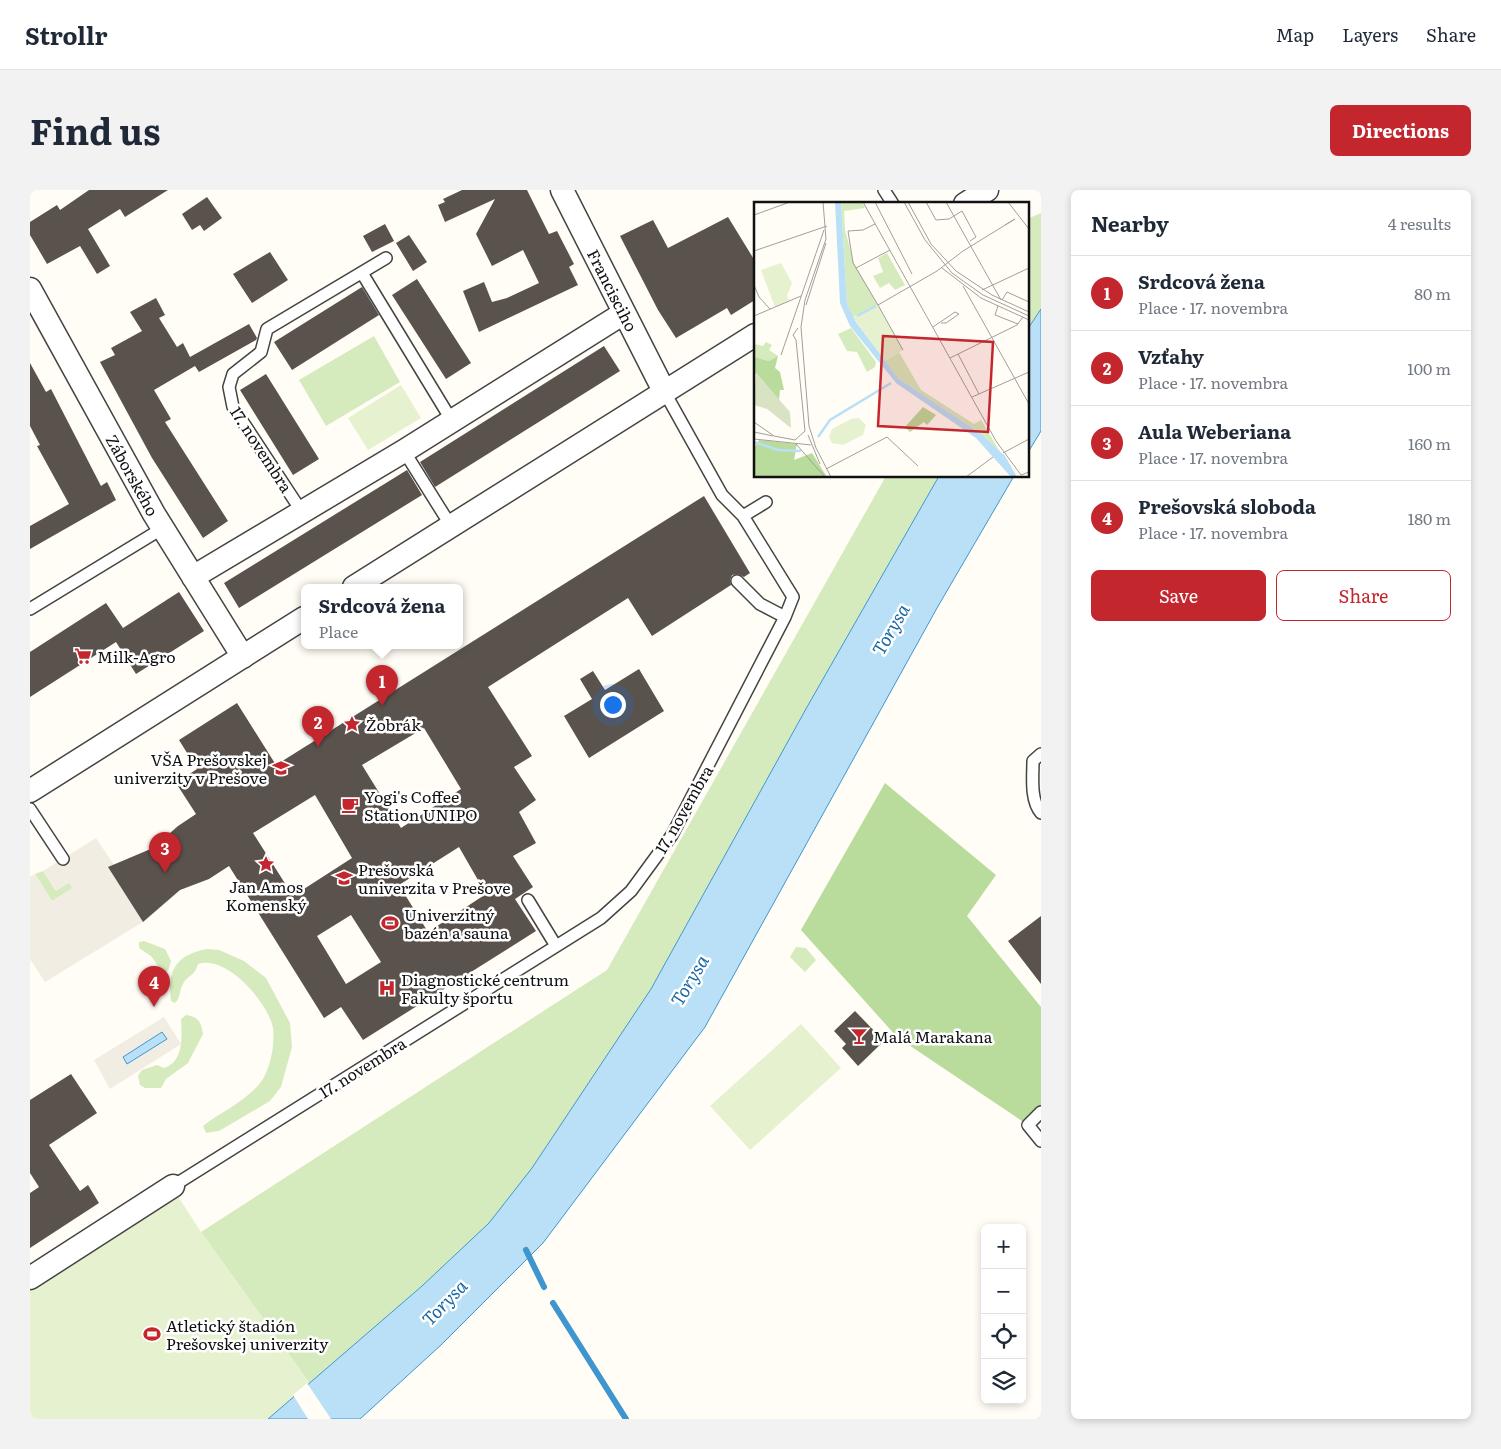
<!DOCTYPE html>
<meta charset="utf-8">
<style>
:root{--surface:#fff;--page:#f2f2f3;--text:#1f2937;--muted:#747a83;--line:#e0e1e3;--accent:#c4262e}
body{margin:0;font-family:Literata,serif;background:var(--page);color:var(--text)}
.controls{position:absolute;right:15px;bottom:15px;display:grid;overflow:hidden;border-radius:8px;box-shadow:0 2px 8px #0003}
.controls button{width:45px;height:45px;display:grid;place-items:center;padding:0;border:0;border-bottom:1px solid var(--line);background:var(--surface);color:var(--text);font:25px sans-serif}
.you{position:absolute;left:582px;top:514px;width:18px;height:18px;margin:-12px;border:4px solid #fff;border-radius:50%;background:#1a73e8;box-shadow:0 0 0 8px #1a73e833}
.badge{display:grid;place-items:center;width:32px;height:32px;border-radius:50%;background:var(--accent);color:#fff;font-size:16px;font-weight:700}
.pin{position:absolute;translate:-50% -41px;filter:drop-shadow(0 1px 2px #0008)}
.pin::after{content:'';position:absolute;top:26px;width:18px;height:15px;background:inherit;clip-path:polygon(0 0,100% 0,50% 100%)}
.popup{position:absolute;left:271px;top:394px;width:162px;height:65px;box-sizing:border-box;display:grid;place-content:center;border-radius:8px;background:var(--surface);filter:drop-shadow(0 1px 4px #0005);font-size:16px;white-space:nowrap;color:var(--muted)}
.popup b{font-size:19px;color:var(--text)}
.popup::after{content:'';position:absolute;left:50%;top:100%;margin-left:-10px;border:10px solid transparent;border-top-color:var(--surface)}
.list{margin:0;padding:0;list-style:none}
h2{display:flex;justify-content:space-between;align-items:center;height:65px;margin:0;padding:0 20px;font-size:21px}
h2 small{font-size:16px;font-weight:400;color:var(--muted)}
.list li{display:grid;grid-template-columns:32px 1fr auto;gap:15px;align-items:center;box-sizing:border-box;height:75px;padding:0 20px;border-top:1px solid var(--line)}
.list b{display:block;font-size:19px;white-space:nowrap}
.list p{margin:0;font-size:16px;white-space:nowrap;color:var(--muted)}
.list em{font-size:16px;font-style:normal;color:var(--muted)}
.actions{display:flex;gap:10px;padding:15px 20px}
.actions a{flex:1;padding:11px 0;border:1px solid var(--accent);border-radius:8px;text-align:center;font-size:18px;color:var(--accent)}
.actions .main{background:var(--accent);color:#fff}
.icon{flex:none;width:28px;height:28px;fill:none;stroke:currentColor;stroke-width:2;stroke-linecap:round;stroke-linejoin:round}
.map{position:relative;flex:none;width:1011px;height:1229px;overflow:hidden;border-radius:8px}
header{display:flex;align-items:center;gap:30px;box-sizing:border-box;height:70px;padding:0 25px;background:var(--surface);border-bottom:1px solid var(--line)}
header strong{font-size:24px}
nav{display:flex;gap:28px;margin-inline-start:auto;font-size:18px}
.intro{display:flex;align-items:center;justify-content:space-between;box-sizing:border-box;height:120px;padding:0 30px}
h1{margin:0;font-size:35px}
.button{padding:12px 22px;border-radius:8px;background:var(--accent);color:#fff;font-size:18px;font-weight:700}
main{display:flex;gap:30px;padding:0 30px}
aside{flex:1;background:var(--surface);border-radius:8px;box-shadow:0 2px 8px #0003}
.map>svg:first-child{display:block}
</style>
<header>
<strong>Strollr</strong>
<nav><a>Map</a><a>Layers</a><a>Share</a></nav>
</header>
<div class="intro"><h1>Find us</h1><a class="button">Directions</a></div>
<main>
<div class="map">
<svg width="1011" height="1229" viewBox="0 0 1011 1229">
<rect width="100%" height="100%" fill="#fffdf5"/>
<!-- green -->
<path fill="#d5ebbd" d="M 1011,23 L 1011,119 L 997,140 L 997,29 Z
M 344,146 L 370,192 L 296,236 L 269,190 Z
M 856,286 L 909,286 L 777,517 L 621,799 L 502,978 L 460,1033 L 392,1096 L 280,1194 L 171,1042 L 577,780 Z
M 13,681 L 26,701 L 39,692 L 43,698 L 22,711 L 5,684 Z
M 114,751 L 135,759 L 141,771 L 138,781 L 133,783 L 121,766 L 109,758 L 109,752 Z
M 766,757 L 776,758 L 786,770 L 775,782 L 760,767 Z
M 177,759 L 189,760 L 214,771 L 236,788 L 260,833 L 262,857 L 251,897 L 240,911 L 189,941 L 176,943 L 173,936 C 192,921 219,910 233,889 C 241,875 245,854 243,838 C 238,812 196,764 168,774 C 164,787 159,784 153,794 C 149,800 151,808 145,813 L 141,811 C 137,780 146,765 177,759 Z
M 156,825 C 169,827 171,832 173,844 L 158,873 L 136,889 L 131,898 L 115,898 L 110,895 L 108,886 L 112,880 L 127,875 L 134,878 C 154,872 152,846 151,829 Z"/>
<!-- forest -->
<path fill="#b9dc9c" d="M 855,593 L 966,685 L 937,726 L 1011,817 L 1011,922 L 998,935 L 867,847 L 771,740 Z"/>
<!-- pitch -->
<path fill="#e6f2cf" d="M 371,195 L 391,228 L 338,260 L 318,228 Z
M 771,834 L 811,878 L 720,960 L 680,916 Z
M 146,1003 L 171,1042 L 280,1194 L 238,1229 L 0,1229 L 0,1094 Z"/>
<!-- plaza -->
<path fill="#f1ede2" d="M 66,648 L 84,675 L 79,678 L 113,732 L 15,792 L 0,769 L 0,687 L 5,684 L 22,711 L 42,698 L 39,693 L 26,701 L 13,681 Z
M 134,827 L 151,854 L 80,899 L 64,870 Z"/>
<!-- water -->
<path fill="#b9e0f7" stroke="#3f96cf" d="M 1011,119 L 1011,241 L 997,264 L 997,140 Z
M 909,286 L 984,286 L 907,418 L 675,837 L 513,1053 L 411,1155 L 330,1229 L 238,1229 L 392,1096 L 459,1033 L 502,978 L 621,799 L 777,517 Z
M 132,842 L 137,849 L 97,874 L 93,867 Z"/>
<!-- pier -->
<path fill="#fffdf5" d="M 277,1193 L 301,1229 L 278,1229 L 263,1205 Z"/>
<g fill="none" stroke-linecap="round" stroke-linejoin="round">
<!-- stream -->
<path stroke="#3f96cf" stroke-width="6" d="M 496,1060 L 514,1097
M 523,1113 L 596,1229"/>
</g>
<!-- building -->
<path fill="#5a524d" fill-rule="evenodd" d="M 59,0 L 138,0 L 95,27 L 90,19 L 58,39 L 80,76 L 67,84 L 50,56 L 17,74 L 0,45 L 0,32 L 27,15 L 30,20 Z
M 432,0 L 497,0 L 519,44 L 527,41 L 544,74 L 539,77 L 548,95 L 449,142 L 433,101 L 454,92 L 462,112 L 477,108 L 509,93 L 493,60 L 462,76 L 446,44 L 465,9 L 415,32 L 408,15 L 415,12 L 413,9 Z
M 177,7 L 192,28 L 174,41 L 170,35 L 162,40 L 152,24 Z
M 698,27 L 725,71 L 725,110 L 701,125 L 697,118 L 646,148 L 628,120 L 590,46 L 623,30 L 638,58 Z
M 355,34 L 364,51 L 342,62 L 333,46 Z
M 379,45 L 397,72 L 383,81 L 366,53 Z
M 240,62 L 258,90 L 222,113 L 203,84 Z
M 387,89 L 441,173 L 416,189 L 362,105 Z
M 332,97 L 349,125 L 262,180 L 244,152 Z
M 126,108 L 135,125 L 129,128 L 147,157 L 153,153 L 160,167 L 219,134 L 227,148 L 226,150 L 169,182 L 165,176 L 124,200 L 141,229 L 135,232 L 198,331 L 173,348 L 122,268 L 70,172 L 85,165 L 81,158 L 112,141 L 100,122 Z
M 574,156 L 590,181 L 405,297 L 390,272 Z
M 0,173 L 16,202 L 21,199 L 71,296 L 77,292 L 86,310 L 0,359 L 0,336 L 39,314 L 7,256 L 10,255 L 0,236 Z
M 236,184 L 289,269 L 263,285 L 210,200 Z
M 377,280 L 392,305 L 209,418 L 194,393 Z
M 674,306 L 720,383 L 714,387 L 708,384 L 702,385 L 700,390 L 701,395 L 622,446 L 598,408 L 458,497 L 502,566 L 484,577 L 506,610 L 489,622 L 506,653 L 483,666 L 503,697 L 485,709 L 506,741 L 333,850 L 311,817 L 294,828 L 199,676 L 179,689 L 150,700 L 113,732 L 78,677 L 123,658 L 148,636 L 166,624 L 146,593 L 167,579 L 149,550 L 207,513 L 246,575 ZM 394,538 L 431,599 L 371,638 L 332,575 ZM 285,605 L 322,668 L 263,706 L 223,643 ZM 429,657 L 456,704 L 398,742 L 369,695 ZM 321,725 L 351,772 L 316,794 L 287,746 Z
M 149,402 L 174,441 L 106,484 L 86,452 L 0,507 L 0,462 L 76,413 L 93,438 Z
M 609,479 L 634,521 L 559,568 L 534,526 L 562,509 L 550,489 L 563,481 L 575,500 Z
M 1011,726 L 1011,794 L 978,751 Z
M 825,821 L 854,851 L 828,876 L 812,858 L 816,854 L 804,841 Z
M 41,884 L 67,923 L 19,955 L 50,1001 L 58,995 L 69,1013 L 0,1058 L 0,1003 L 9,997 L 0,983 L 0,910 Z"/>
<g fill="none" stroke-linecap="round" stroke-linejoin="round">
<!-- lane casing -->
<g stroke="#444" stroke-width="14">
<path id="lane" d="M 854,0 L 863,14
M 332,83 L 422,231
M 374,261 L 421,336
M 272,322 L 203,217 L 199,197 L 203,184 L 231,162 L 237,139 L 356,68
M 713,326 L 736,312
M 707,391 L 730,414 L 755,427
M 0,419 L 133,338
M 1011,564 L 1003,571 C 1003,587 1000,610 1011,623
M 0,619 L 33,669
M 498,710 L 526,756
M 1011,922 L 998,935 L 1011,951
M 143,996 L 571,728 L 601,701 L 642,645 L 755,427 L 763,407 L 713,326 L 692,305 L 634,201"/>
</g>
<!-- street casing -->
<g stroke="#444" stroke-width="25">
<path id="street" d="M 532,0 L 634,201
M 935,14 L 957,0
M 0,99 L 124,324 L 213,467
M 163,387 L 374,261 L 594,123
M 324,397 L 725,145
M 0,601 L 274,428
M 0,1088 L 143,996"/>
</g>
<!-- lane -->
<use href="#lane" stroke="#fff" stroke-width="11"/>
<!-- street -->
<use href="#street" stroke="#fff" stroke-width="22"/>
</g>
<!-- icons -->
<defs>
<g id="supermarket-bare" transform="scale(1.35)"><path d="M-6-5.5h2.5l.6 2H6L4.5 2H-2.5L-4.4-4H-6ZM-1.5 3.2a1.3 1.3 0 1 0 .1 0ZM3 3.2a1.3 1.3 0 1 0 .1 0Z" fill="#c4262e" stroke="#fff" stroke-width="2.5" paint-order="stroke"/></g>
<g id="sight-bare" transform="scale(1.35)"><path d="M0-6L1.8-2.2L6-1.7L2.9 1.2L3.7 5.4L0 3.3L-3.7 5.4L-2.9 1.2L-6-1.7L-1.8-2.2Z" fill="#c4262e" stroke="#fff" stroke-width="2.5" paint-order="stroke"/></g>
<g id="university-bare" transform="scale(1.35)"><path d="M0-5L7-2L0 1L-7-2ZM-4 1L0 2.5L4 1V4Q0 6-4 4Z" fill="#c4262e" stroke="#fff" stroke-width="2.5" paint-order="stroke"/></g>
<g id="cafe-bare" transform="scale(1.35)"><path d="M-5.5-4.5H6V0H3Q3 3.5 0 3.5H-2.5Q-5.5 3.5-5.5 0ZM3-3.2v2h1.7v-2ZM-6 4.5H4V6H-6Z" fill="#c4262e" stroke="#fff" stroke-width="2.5" paint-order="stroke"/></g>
<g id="stadium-bare" transform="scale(1.35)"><path d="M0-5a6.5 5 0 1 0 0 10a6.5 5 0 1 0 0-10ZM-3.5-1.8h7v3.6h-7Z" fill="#c4262e" stroke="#fff" stroke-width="2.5" paint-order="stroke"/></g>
<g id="hospital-bare" transform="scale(1.35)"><path d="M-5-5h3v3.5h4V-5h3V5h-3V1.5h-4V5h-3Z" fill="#c4262e" stroke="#fff" stroke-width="2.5" paint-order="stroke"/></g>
<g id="bar-bare" transform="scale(1.35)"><path d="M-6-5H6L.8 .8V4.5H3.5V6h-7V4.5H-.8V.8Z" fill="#c4262e" stroke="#fff" stroke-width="2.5" paint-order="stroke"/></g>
</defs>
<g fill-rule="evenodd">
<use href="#supermarket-bare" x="53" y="466"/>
<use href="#sight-bare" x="322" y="534"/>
<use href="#university-bare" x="251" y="578"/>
<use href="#cafe-bare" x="320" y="615"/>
<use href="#sight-bare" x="236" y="674"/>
<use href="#university-bare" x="314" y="688"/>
<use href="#stadium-bare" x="360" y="733"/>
<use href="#hospital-bare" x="357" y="798"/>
<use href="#bar-bare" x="829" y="846"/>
<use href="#stadium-bare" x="122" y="1144"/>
</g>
<g text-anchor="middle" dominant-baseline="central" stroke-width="5" stroke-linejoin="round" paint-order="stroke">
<!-- street labels -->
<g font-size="16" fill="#111" stroke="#fff">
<text transform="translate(583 100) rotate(63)">Francisciho</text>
<text transform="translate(232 259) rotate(57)">17. novembra</text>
<text transform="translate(103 285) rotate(61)">Záborského</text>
<text transform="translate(653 619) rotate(-60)">17. novembra</text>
<text transform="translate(332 877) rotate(-32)">17. novembra</text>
</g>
<!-- poi labels -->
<g font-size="16" fill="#111" stroke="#fff" text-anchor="start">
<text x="67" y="466">Milk-Agro</text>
<text x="336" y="534">Žobrák</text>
<text x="237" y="569" text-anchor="end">VŠA Prešovskej<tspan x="237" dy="18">univerzity v Prešove</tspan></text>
<text x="334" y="606">Yogi's Coffee<tspan x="334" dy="18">Station UNIPO</tspan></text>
<text x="328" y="679">Prešovská<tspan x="328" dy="18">univerzita v Prešove</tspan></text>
<text x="236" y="696" text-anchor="middle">Jan Amos<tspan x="236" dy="18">Komenský</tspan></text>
<text x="374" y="724">Univerzitný<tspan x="374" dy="18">bazén a sauna</tspan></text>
<text x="371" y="789">Diagnostické centrum<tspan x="371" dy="18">Fakulty športu</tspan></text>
<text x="843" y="846">Malá Marakana</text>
<text x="136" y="1135">Atletický štadión<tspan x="136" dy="18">Prešovskej univerzity</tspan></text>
</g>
<!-- water labels -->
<g font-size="18" font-style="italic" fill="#1768a6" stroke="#fff">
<text transform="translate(860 439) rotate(-60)">Torysa</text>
<text transform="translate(659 790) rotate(-59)">Torysa</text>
<text transform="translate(414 1112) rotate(-46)">Torysa</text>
</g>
</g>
<!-- overview -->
<g transform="translate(724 12)">
<rect width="275" height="275" fill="#fffdf5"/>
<path d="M 87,0 L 108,0 L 111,6 L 90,9 L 91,28 L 100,61 L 124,103 L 99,115 L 93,102 ZM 133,51 L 151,83 L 141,88 L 135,81 L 126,86 L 119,74 L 129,70 L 124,56 ZM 97,126 L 122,160 L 121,165 L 113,170 L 103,150 L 93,149 L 84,132 ZM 12,140 L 18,143 L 15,148 L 24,154 L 15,159 L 0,156 L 0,142 L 9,144 ZM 145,150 L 167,188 L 220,222 L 227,218 L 246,250 L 226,231 L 144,176 L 131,159 Z" fill="#d5ebbd"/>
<path d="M 24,154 L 21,166 L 26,170 L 30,188 L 26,188 L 25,198 L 2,171 L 0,174 L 0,155 L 15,159 ZM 169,205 L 182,213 L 173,223 L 170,220 L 156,230 L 151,225 ZM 5,238 L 43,242 L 40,258 L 58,251 L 73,275 L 0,275 L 0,246 Z" fill="#b9dc9c"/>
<path d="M 2,171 L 36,210 L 37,226 L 13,207 L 0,203 Z" fill="#d9e3c4"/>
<path d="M 27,61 L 38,81 L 33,94 L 35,99 L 21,105 L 7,68 ZM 124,103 L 149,148 L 131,159 L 99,115 ZM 105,216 L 112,223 L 109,233 L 89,243 L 78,241 L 75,235 L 78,227 L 97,217 Z" fill="#e6f2cf"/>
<path d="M 81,0 L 87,0 L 93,102 L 102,120 L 144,176 L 226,231 L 251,254 L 263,275 L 257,275 L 222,236 L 142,181 L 96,124 L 86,101 Z" fill="#b9e0f7"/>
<path fill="none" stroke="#b9e0f7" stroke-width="2.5" d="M 103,114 L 122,104M 64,235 L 76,218 L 137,181M 0,240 L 24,248 L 47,249"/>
<path fill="none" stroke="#a09f9a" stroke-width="1" d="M 69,0 L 72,37 L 51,98 L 47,125 L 55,224 L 62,246 L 77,275M 109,0 L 242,239 L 267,273 L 275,270M 121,0 L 158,72M 150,0 L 171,38 L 198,71 L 229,93 L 275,114M 154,0 L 177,42 L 202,69 L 238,93 L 275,110M 172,0 L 182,18 L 195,17 L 208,9 L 222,35 L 216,39M 192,0 L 247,98M 254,0 L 275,27M 0,13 L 36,0M 121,22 L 109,28 L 94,29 L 99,61 L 124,103M 0,49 L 73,24M 102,66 L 136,48M 188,66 L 227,96 L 275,118M 0,83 L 5,95 L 16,107M 209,84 L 275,202M 228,88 L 275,66M 248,98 L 253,90 L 275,100M 52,103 L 72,41M 244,104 L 241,113 L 264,122M 0,114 L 47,94M 179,125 L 201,110 L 205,112 L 192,121 L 187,121M 149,148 L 124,103 L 183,69 L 209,49 L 261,17 L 251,23M 204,152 L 225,192M 27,153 L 70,28M 196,156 L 263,123 L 269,115M 218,195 L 275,170M 0,220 L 20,234 L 41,238M 0,230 L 19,234M 54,233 L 66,262M 0,237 L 57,243M 41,238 L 51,229 L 42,138 L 39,133 L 44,126M 42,242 L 71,275M 249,251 L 275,237M 72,267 L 133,235 L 164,264M 212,275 L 239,255"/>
<path fill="#c4262e" fill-opacity="0.15" stroke="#c4262e" stroke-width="2.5" d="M 129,134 L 239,140 L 234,230 L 124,224 Z"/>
<rect width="275" height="275" fill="none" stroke="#111" stroke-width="2.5"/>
</g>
</svg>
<div class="controls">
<button>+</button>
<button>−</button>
<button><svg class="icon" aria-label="locate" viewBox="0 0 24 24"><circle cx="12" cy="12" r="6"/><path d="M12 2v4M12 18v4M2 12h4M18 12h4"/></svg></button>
<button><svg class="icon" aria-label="layers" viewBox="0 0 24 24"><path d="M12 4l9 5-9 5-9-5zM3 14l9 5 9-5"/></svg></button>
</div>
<div class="you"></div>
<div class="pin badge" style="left:352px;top:516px">1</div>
<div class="popup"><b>Srdcová žena</b>Place</div>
<div class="pin badge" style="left:288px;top:557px">2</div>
<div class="pin badge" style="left:135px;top:683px">3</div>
<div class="pin badge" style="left:124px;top:817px">4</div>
</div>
<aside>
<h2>Nearby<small>4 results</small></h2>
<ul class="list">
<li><span class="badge">1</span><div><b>Srdcová žena</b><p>Place · 17. novembra</p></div><em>80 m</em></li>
<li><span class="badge">2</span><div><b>Vzťahy</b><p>Place · 17. novembra</p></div><em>100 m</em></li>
<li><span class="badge">3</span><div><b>Aula Weberiana</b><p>Place · 17. novembra</p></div><em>160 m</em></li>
<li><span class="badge">4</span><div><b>Prešovská sloboda</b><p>Place · 17. novembra</p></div><em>180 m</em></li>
</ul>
<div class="actions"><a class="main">Save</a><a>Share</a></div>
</aside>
</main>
